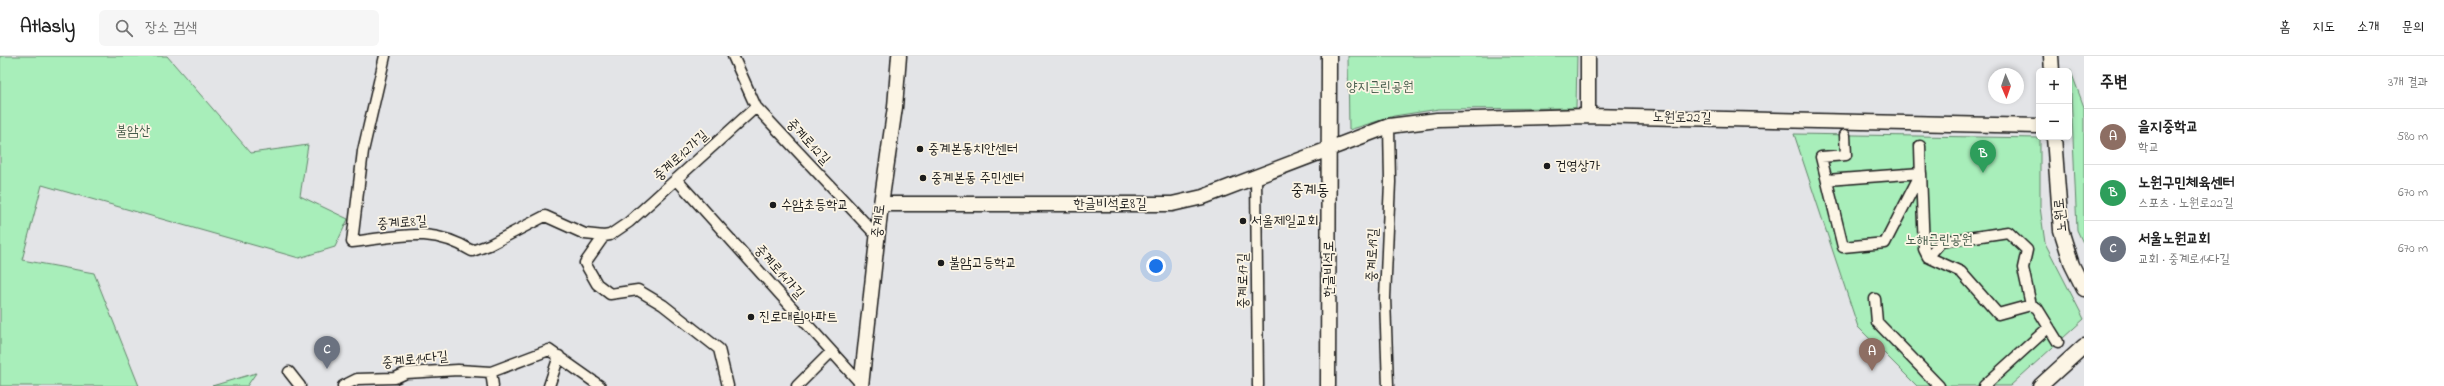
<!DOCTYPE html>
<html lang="ko">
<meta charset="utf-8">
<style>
:root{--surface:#fff;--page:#f6f6f6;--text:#222;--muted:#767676;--line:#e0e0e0;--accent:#ea580c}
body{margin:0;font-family:"Indie Flower","Poor Story",sans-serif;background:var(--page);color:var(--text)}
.controls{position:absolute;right:12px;top:12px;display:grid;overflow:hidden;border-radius:6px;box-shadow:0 2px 6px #0003}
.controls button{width:36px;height:36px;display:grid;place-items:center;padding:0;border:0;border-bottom:1px solid var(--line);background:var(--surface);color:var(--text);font:20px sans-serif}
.compass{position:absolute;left:1988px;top:12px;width:36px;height:36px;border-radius:50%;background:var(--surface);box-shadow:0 2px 6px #0003;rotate:178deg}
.you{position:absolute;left:1156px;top:210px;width:14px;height:14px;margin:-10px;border:3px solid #fff;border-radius:50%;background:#1a73e8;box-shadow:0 0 0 6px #1a73e833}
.badge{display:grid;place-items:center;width:26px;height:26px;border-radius:50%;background:var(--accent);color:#fff;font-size:13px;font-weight:700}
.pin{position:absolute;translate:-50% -33px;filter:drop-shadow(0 1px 2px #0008)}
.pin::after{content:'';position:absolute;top:21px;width:14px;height:12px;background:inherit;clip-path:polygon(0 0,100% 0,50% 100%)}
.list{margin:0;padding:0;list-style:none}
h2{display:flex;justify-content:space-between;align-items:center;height:52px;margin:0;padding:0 16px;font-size:17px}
h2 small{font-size:13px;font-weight:400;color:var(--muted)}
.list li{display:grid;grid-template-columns:26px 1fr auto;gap:12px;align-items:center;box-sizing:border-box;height:56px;padding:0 16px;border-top:1px solid var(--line)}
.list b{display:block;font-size:15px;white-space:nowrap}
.list p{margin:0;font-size:13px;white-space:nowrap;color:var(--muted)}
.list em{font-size:13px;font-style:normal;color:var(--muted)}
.icon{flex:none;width:22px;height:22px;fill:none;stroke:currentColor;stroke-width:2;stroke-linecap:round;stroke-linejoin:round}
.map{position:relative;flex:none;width:2084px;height:330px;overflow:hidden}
header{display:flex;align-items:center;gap:24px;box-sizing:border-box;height:56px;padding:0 20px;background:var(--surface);border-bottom:1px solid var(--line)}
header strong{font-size:19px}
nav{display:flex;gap:22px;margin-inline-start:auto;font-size:14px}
.search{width:280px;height:36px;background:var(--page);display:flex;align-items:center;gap:10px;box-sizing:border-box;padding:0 14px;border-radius:6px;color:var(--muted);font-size:15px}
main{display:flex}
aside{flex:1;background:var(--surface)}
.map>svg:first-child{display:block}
</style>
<header>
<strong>Atlasly</strong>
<div class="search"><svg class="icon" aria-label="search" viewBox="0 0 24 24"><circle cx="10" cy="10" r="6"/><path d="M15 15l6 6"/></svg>장소 검색</div>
<nav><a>홈</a><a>지도</a><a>소개</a><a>문의</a></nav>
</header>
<main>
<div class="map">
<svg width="2084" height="330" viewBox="0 0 2084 330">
<rect width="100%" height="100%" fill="#e3e4e7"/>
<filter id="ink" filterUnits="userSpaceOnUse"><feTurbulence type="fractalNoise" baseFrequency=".025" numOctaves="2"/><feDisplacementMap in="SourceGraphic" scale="8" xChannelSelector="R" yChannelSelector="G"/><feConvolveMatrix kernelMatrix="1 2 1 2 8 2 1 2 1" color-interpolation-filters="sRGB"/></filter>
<g filter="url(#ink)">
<!-- green -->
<path fill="#a8eeba" stroke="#62856b" d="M 0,0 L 167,0 L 251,97 L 308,89 L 300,140 L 348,163 L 335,191 L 299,202 L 42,129 L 22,204 L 94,217 L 139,330 L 0,330 Z
M 1348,0 L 1577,0 L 1576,52 L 1439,53 L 1394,60 L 1349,74 Z
M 2070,13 L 2084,51 L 2084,189 L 2077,174 Z
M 1794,78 L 2040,82 L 2040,151 L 2045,187 L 2084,263 L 2010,330 L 1917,330 L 1858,271 Z
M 256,317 L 247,330 L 212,330 Z"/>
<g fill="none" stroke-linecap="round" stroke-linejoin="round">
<!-- street casing -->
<g stroke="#1c1c1c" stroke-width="13">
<path id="street" d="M 385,0 L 363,95 L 352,186 C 398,181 430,169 472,195 L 489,189 L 545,160 L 585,178 L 604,180 L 610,179 L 629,166 L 756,51
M 733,0 L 756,51 L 878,181
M 1845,79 L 1846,99 L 1821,101 L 1843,191 L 1885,187 L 1921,117 L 1924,193 L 1928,201 L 1961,216 L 1998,258 L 2031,249 L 2037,252 L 2058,286
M 1920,90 L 1921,123
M 1256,120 L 1258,330
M 676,123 L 861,328
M 1827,124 L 1921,117
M 604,180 L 585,207 L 597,228 L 610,238 L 638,234 L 663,249 L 719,293 L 728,330
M 1928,201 L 1941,186 L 2008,176 L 2027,194 L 2023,212 L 2031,249
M 1875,243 L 1877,266 L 1939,330
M 289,316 L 300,330
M 491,316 L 493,330
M 343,330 L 357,323 L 395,322 L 406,317 L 458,314 L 491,316 L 549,294 L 600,330
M 549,330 L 559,300
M 797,330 L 831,296
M 1388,330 L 1385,242 L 1390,126 L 1389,70
M 1984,330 L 2049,271"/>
</g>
<!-- secondary casing -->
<g stroke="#1c1c1c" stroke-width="17">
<path id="secondary" d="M 1588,0 L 1588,60
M 2051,0 L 2052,15
M 2054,81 L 2061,174 L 2072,209 L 2084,233
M 881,148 L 1172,148 L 1203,141 L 1389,70 L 1437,64 L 1588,60 L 2039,70
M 861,330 L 881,148 L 895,51 L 899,0
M 1328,330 L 1329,0
M 2040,330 L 2084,290"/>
</g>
<!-- street -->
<use href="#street" stroke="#fcf5e5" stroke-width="10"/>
<!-- secondary -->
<use href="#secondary" stroke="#fcf5e5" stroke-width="14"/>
</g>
</g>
<!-- markers -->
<g fill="#1c1c1c" stroke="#fcf5e5" stroke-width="1.5">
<circle cx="920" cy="93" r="4"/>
<circle cx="1547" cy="110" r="4"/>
<circle cx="923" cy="122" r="4"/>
<circle cx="773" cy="149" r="4"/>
<circle cx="1243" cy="165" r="4"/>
<circle cx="941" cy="207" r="4"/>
<circle cx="751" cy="261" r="4"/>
</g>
<g text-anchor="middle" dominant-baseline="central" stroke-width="3.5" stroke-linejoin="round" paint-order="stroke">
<!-- park labels -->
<g font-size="14" fill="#465b4b" stroke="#fcf5e5">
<text x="1380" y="31">양지근린공원</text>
<text x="133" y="75">불암산</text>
<text x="1939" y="184">노해근린공원</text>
</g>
<!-- street labels -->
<g font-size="14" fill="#1c1c1c" stroke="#fcf5e5">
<text transform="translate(1682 62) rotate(1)">노원로22길</text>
<text transform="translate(808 86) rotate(47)">중계로12길</text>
<text transform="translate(681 100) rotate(-42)">중계로12가길</text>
<text x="1110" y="148">한글비석로8길</text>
<text transform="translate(2061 159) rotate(-96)">노원로</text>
<text transform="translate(879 165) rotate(-84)">중계로</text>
<text transform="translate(402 167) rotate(-4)">중계로8길</text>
<text transform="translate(1373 199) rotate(-88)">중계로19길</text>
<text transform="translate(1329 213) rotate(-90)">한글비석로</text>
<text transform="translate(779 216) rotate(48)">중계로14가길</text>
<text transform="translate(1243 225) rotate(-90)">중계로17길</text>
<text transform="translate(415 304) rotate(-6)">중계로14다길</text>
</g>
<!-- poi labels -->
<g font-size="14" fill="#1c1c1c" stroke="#fcf5e5" text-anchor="start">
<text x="928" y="93">중계본동치안센터</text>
<text x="1555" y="110">건영상가</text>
<text x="931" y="122">중계본동 주민센터</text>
<text x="781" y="149">수암초등학교</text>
<text x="1251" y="165">서울제일교회</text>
<text x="949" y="207">불암고등학교</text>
<text x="759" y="261">진로대림아파트</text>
</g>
<!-- quarter labels -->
<g font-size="16" fill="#1c1c1c" stroke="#fcf5e5">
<text x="1310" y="135">중계동</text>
</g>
</g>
</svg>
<div class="controls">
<button>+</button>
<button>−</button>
</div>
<svg class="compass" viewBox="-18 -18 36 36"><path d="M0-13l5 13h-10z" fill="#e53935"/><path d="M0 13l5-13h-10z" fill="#767676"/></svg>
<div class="you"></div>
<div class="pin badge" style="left:1872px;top:315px;background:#8d6e63">A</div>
<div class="pin badge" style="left:1983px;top:117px;background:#2e9e5b">B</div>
<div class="pin badge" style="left:327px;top:313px;background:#6b7280">C</div>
</div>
<aside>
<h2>주변<small>3개 결과</small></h2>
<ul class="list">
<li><span class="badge" style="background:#8d6e63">A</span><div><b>을지중학교</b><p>학교</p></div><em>580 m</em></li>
<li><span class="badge" style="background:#2e9e5b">B</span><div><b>노원구민체육센터</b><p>스포츠 · 노원로22길</p></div><em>670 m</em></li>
<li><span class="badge" style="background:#6b7280">C</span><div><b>서울노원교회</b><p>교회 · 중계로14다길</p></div><em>670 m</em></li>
</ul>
</aside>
</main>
